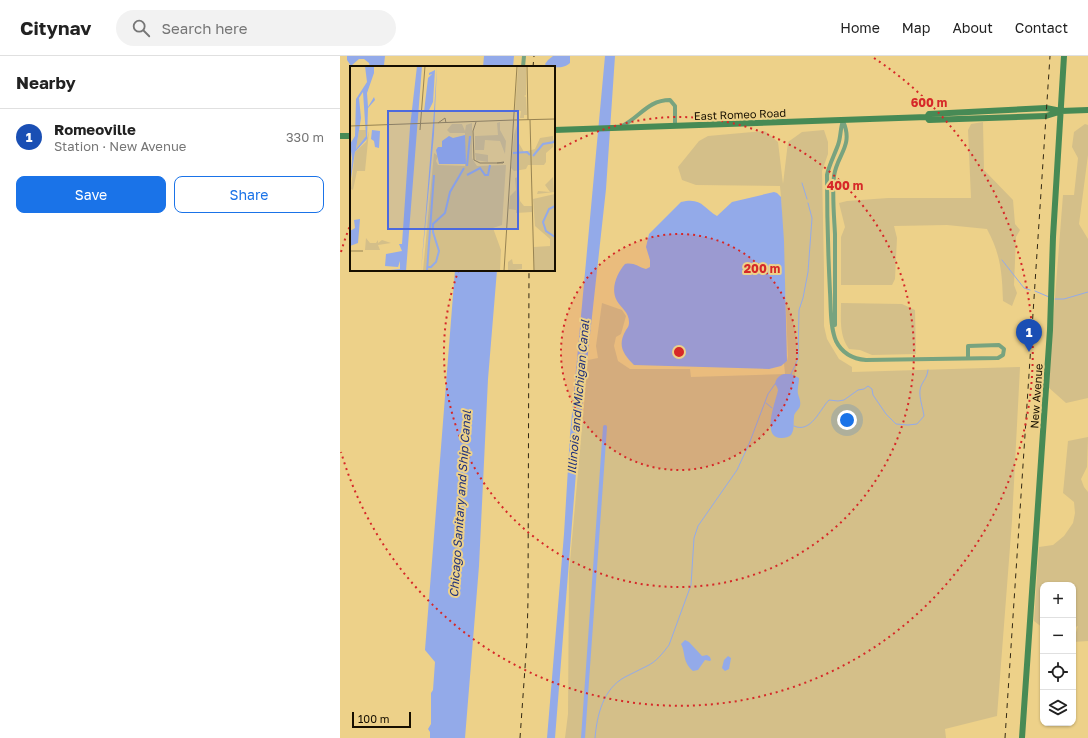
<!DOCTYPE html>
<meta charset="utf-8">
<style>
:root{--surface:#fff;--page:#f2f2f2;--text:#222;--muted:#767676;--line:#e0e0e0;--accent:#1a73e8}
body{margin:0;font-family:"Golos Text",sans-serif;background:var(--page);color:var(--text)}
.controls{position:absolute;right:12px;bottom:12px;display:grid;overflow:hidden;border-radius:8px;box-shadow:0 1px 3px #0004}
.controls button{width:36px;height:36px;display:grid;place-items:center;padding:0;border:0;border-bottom:1px solid var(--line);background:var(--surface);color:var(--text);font:20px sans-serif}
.scale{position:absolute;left:12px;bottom:10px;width:59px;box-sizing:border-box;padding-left:4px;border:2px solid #170f00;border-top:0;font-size:11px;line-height:14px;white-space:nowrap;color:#170f00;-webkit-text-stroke:3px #edd189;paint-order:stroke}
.you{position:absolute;left:507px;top:364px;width:14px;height:14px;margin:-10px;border:3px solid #fff;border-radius:50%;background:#1a73e8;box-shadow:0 0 0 6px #1a73e833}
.badge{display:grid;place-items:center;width:26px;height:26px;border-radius:50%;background:var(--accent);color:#fff;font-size:13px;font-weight:700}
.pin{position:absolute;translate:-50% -33px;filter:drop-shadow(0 1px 2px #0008)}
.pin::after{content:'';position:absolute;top:21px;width:14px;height:12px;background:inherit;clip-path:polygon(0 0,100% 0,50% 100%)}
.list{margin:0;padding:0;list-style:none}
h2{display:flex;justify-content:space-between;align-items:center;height:52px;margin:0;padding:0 16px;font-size:17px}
h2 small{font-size:13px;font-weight:400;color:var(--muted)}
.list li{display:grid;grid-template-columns:26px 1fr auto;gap:12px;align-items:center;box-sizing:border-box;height:56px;padding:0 16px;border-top:1px solid var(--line)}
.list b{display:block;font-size:15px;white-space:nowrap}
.list p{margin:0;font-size:13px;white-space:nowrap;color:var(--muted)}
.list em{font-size:13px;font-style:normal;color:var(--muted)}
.actions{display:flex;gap:8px;padding:12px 16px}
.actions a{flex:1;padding:9px 0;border:1px solid var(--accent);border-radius:8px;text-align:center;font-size:14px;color:var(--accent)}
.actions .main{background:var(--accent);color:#fff}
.icon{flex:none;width:22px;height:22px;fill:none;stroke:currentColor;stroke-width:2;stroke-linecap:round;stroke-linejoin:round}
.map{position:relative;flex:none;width:748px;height:682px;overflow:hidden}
header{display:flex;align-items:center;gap:24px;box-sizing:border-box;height:56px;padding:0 20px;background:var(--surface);border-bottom:1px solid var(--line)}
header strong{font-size:19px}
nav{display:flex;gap:22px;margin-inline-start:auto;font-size:14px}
.search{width:280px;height:36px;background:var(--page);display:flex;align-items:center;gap:10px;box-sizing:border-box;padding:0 14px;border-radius:22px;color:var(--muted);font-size:15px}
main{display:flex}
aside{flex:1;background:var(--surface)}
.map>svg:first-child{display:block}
</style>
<header>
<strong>Citynav</strong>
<div class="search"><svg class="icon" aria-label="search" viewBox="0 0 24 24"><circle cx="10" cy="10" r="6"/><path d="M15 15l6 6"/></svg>Search here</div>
<nav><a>Home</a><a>Map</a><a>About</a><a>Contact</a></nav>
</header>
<main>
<aside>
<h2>Nearby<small></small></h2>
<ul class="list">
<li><span class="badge" style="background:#1a4fb4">1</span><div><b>Romeoville</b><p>Station · New Avenue</p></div><em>330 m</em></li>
</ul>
<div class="actions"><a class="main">Save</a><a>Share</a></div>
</aside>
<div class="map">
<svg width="748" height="682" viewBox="0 0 748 682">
<rect width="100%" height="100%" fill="#edd189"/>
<!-- green -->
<path fill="#d4bf89" d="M 643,66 L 644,114 L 673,144 L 675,168 L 680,174 L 676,181 L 674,229 L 677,237 L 672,250 L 663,245 C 662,217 661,199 647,173 L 607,169 L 554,170 L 557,182 L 555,223 L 552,229 L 501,229 L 501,181 L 505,171 L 499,147 L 507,145 L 548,142 L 631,142 L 628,74 L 631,68 Z
M 745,68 L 748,69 L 748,99 L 739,168 L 748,183 L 748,342 L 726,347 L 708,331 L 723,139 L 734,139 L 738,102 L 732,91 L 734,76 Z
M 484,74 L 488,86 L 488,98 L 482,115 L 484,214 L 484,270 L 487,283 L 499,303 L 512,311 L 512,316 L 680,311 L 672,465 L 657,660 L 605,673 L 606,682 L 225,682 L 228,658 L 229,517 L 248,304 L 258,302 L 256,290 L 262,247 L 282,254 L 286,260 L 281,278 L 276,281 L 274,290 L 278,305 L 290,313 L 350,313 L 351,321 L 445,318 L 444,307 L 447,305 L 448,300 L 441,141 L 440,130 L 356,129 L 342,124 L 338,111 L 359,85 L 368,80 L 425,75 L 438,86 L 443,128 L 448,86 L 462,76 Z
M 501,247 L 562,248 L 575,254 L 576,298 L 532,299 L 520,294 L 509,293 C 499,279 501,263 501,247 Z
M 748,381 L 747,411 L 741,423 L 744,431 L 748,436 L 748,585 L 733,586 L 738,570 L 733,572 L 733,529 L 703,529 L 703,572 L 694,565 L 699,491 L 713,489 L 724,480 L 733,467 L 735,457 L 734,446 L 723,437 L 728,385 Z"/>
<!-- water -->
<path fill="#93aae9" d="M 7,0 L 45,0 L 44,9 L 42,11 L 30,11 L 29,7 L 24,3 L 19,3 L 11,10 L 7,4 Z
M 144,0 L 174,0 L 173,11 L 143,11 Z
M 213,0 L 230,0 L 230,7 C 223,13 216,11 207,11 L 205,8 L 208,4 Z
M 265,0 L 275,0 L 266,133 L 239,379 L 215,682 L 207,682 L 224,478 L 230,379 Z
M 434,136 L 437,137 L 441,141 L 444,185 L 447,305 L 441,310 L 429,313 L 294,309 C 283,298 277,289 286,274 C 288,271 289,270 289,266 C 289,256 281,252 277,245 C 270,233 277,217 285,208 C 294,206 298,211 306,213 L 310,211 L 310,204 L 306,191 L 309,178 L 341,146 C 362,141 363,152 377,160 L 392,146 Z
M 115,214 L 157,214 L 148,323 L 139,510 L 125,682 L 90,682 L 90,676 L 88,673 L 91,668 L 91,637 L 93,634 L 95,606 L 85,594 Z
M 444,318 L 451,318 L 459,322 C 459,328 457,333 458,338 C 459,342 461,345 460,350 C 459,354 454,356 454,361 C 453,367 455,373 451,379 C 449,381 445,382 442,382 C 420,383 436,345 438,334 L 437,331 L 435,328 C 436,323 438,320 444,318 Z
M 345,584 L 349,586 L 362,600 L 367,599 L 370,601 L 371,604 L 370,605 L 365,604 L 358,614 L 353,615 C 342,605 346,598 341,588 Z
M 388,600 L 391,602 L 389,613 L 385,615 L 382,612 L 384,604 Z"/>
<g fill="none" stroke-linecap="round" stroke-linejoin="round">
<!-- stream -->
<path stroke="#93aae9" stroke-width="1" d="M 462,127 L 467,143
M 662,204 L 684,232 L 690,234
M 695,235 L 709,241
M 715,243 L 724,243 L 748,236
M 451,318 L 458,303 L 459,254 L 463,242 L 468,216 L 472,162 L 468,147
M 426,347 L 432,352
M 454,370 C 471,378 480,353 489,344 L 498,345 L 504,344 L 518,334 L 524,333 L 528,330 L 532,333 L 533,339 L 546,358 L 556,368 L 568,369 L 577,368 L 584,360 C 583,352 579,342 580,334 C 581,326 587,324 588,314
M 255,682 C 257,659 263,633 285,621 C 292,617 300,614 307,610 C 316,606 323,597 329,589 L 351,529 L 354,482 L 358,470 L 397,414 L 409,388 L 428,338 L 435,328"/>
<!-- canal -->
<path stroke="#93aae9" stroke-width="4" d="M 243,682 L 265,371"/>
<!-- street -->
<path stroke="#78a37f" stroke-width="4" d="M 183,11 L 184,0
M 503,65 C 500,73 501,81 498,89 C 494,100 489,109 487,119 C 487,158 488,197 490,236 C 491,252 490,271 496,285 C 502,297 513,303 526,304 L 658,302 L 663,299 L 664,293 L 659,289 L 628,290 L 628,302
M 282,70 C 300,61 308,44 330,44 L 335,50 L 335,70
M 495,269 C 495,239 495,208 495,178 C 494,159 492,138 494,120 C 497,98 514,90 503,65"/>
<!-- secondary -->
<path stroke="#478a55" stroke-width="6" d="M 587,61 L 589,64 L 706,60 L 719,56
M 214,74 L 587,61 L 589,58 L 706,52 L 721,55 L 748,54
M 0,80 L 11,80
M 682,682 L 710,274 L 713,181 L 724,0"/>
<!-- rail -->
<path stroke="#322812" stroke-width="1" stroke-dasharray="5 5" stroke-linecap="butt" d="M 193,11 L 194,0
M 180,682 L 187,584 L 188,544 L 189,214
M 665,682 L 710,0"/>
</g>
<!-- distance rings -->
<circle cx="339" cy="296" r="118" fill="#d62828" fill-opacity=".12"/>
<g fill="none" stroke="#d62828" stroke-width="2" stroke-dasharray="2 4">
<circle cx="339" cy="296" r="118"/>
<path d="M214 97A235 235 0 1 1 118 216"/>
<path d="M1 196A353 353 0 0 1 11 167M534 2A353 353 0 1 1 1 396"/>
</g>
<g text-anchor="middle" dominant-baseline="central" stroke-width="4" stroke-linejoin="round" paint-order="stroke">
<!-- street labels -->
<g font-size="11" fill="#170f00" stroke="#edd189">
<text transform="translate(400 58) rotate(-2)">East Romeo Road</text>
<text transform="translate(696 340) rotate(-86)">New Avenue</text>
</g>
<!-- water labels -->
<g font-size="12" font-style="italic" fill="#21327b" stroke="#edd189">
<text transform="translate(238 341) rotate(-85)">Illinois and Michigan Canal</text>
<text transform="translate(120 448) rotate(-86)">Chicago Sanitary and Ship Canal</text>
</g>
</g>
<!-- overview -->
<g transform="translate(10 10)">
<rect width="205" height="205" fill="#edd189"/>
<path d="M 168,0 L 176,0 L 176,29 L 174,30 L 176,31 L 177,49 L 174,49 L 174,52 L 170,52 L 171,45 L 165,45 ZM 150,56 L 150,64 L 156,75 L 155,88 L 150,75 L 135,74 L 134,84 L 125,84 L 125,70 L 148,69 L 147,57 ZM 168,56 L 167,74 L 174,86 L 185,83 L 190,72 L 203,70 L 203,81 L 196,87 L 196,96 L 194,99 L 178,99 L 176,103 L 164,105 L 161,102 L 164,69 ZM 122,57 L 122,92 L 125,97 L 127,100 L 156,99 L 152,159 L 143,162 L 151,184 L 150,205 L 73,205 L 84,87 L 88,90 L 86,95 L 88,99 L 115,100 L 115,67 L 100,67 L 97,64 L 102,58 L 112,58 L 115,65 L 116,59 ZM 9,64 L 16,64 L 16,70 L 6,83 ZM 19,65 L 15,105 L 7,105 L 3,124 L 1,123 L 5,86 L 16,76 ZM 125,87 L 138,89 L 138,96 L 126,94 ZM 168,111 L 170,135 L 174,140 L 182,140 L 182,146 L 166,147 L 166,144 L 159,143 L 160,130 L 166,124 L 165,112 ZM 203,111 L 204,126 L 187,128 L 188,125 L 200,126 L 195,119 ZM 205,128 L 205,205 L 184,205 L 184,181 L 200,180 L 200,173 L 185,160 L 183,133 ZM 16,172 L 20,177 L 26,177 L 28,174 L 28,177 L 32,174 L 41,177 L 28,179 L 30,184 L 15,184 ZM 162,193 L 163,198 L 172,198 L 172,203 L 158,205 L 158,196 Z" fill="#d4bf89"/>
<path d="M 15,0 L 24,0 L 24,7 L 17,27 L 18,41 L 24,31 L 25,34 L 18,42 L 17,73 L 5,86 L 0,119 L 2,92 L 0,78 L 5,70 L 6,33 L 17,16 ZM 13,26 L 16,70 L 6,83 L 11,52 L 9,32 ZM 67,0 L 72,0 L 56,205 L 29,205 L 50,203 L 50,195 L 48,201 L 35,200 L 36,188 L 52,185 L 49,178 L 52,178 L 60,61 ZM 87,0 L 84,68 L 71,205 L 84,45 ZM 85,4 L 83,36 L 78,46 L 74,46 L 78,12 L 82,8 L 79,9 L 79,7 ZM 22,64 L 30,65 L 29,82 L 25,81 L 24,75 L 21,73 ZM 115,69 L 116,98 L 89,98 L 86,84 L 88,81 L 92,81 L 92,75 L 99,70 L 103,72 ZM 10,153 L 8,177 L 0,180 L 0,165 L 5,162 L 4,154 Z" fill="#93aae9" fill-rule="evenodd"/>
<path fill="none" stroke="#93aae9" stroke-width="2" d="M 163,87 L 177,86 L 180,89M 183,90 L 193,78 L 204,76 L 205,73M 117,100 L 120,70M 117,109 L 130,102 L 135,109 L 138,109 L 140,99M 205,140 L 199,143 L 193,156 L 196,165 L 205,171M 78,201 L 81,201 L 86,196 L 89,185 L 83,166 L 83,158 L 95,147 L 100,126 L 114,102M 77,205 L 84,109"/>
<path fill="none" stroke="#978352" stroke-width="1" d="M 177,0 L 178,54M 164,54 L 205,53M 180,54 L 184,205M 126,56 L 123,65 L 124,94 L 130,97 L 153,97 L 154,96 L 147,97M 88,57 L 95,52 L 96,57M 0,60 L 164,54M 70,64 L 75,0M 0,185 L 13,185M 154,205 L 167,0"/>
<path fill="#4c6ade" fill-opacity="0.15" stroke="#4c6ade" stroke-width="2" d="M 38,45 L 168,45 L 168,163 L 38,163 Z"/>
<rect width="205" height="205" fill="none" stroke="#170f00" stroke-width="2"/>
</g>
<circle cx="339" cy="296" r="6" fill="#d62828" stroke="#edd189" stroke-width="2"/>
<g font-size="12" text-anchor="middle" font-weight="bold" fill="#d62828" stroke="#edd189" stroke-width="4" stroke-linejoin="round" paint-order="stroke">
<text x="589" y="51">600 m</text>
<text x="505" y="134">400 m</text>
<text x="422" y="217">200 m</text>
</g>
</svg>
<div class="controls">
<button>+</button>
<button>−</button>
<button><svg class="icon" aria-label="locate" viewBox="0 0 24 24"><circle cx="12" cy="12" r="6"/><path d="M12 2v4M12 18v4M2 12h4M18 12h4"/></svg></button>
<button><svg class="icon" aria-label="layers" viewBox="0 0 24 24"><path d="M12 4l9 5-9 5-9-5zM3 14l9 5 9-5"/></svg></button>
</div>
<div class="scale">100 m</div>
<div class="you"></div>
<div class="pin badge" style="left:689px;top:296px;background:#1a4fb4">1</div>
</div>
</main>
